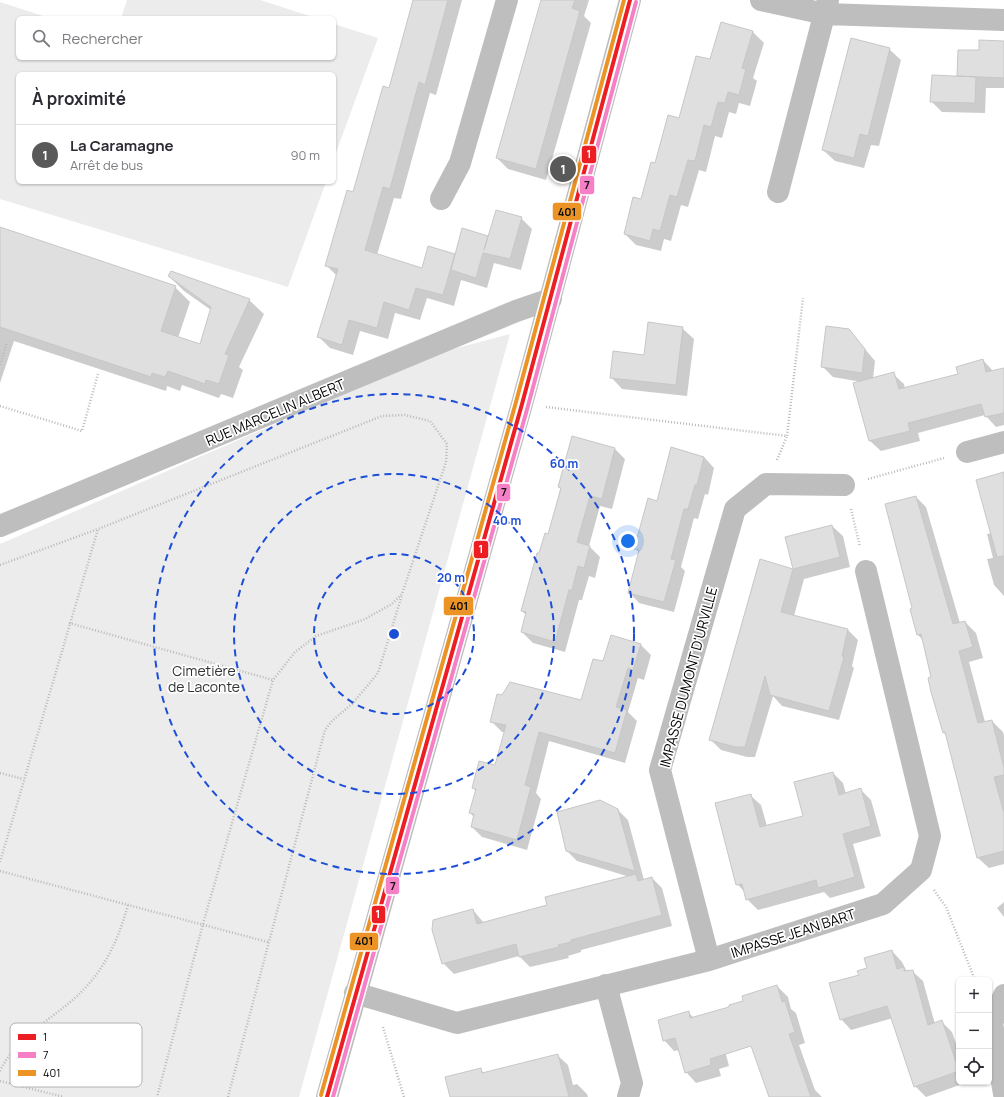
<!DOCTYPE html>
<html lang="fr">
<meta charset="utf-8">
<style>
:root{--surface:#fff;--page:#f2f2f3;--text:#2b2b33;--muted:#7c7c81;--line:#e1e1e2;--accent:#595959}
body{margin:0;font-family:Manrope,sans-serif;background:var(--page);color:var(--text)}
.controls{position:absolute;right:12px;bottom:12px;display:grid;overflow:hidden;border-radius:6px;box-shadow:0 1px 3px #0004}
.controls button{width:36px;height:36px;display:grid;place-items:center;padding:0;border:0;border-bottom:1px solid var(--line);background:var(--surface);color:var(--text);font:20px sans-serif}
.you{position:absolute;left:628px;top:541px;width:14px;height:14px;margin:-10px;border:3px solid #fff;border-radius:50%;background:#1a73e8;box-shadow:0 0 0 6px #1a73e833}
.badge{display:grid;place-items:center;width:26px;height:26px;border-radius:50%;background:var(--accent);color:#fff;font-size:13px;font-weight:700}
.pin{position:absolute;translate:-50% -50%;border:2px solid #fff;box-shadow:0 1px 4px #0006}
.list{margin:0;padding:0;list-style:none}
h2{display:flex;justify-content:space-between;align-items:center;height:52px;margin:0;padding:0 16px;font-size:17px}
h2 small{font-size:13px;font-weight:400;color:var(--muted)}
.list li{display:grid;grid-template-columns:26px 1fr auto;gap:12px;align-items:center;box-sizing:border-box;height:60px;padding:0 16px;border-top:1px solid var(--line)}
.list b{display:block;font-size:15px;white-space:nowrap}
.list p{margin:0;font-size:13px;white-space:nowrap;color:var(--muted)}
.list em{font-size:13px;font-style:normal;color:var(--muted)}
.icon{flex:none;width:22px;height:22px;fill:none;stroke:currentColor;stroke-width:2;stroke-linecap:round;stroke-linejoin:round}
.map{position:relative;flex:none;width:1004px;height:1097px;overflow:hidden}
.search{position:absolute;background:var(--surface);box-shadow:0 1px 3px #0004;left:16px;top:16px;width:320px;height:44px;display:flex;align-items:center;gap:10px;box-sizing:border-box;padding:0 14px;border-radius:6px;color:var(--muted);font-size:15px}
.panel{position:absolute;background:var(--surface);box-shadow:0 1px 3px #0004;left:16px;top:72px;width:320px;height:112px;border-radius:6px}
.map>svg:first-child{display:block}
</style>
<div class="map">
<svg width="1004" height="1097" viewBox="0 0 1004 1097">
<rect width="100%" height="100%" fill="#fff"/>
<!-- green -->
<path fill="#ececec" d="M 127,0 L 260,0 L 316,18 L 121,18 Z
M 0,2 L 49,18 L 18,18 L 18,58 L 334,58 L 334,24 L 378,38 L 334,158 L 334,74 L 18,74 L 18,182 L 326,182 L 288,287 L 0,199 Z
M 510,334 L 299,1097 L 0,1097 L 0,544 L 438,353 Z"/>
<!-- shadow -->
<path fill="#0003" d="M 414,0 L 462,0 L 436,95 L 430,93 L 401,199 L 394,198 L 377,255 L 423,269 L 455,254 L 456,256 L 521,218 L 532,229 L 521,270 L 494,263 L 487,288 L 461,280 L 454,306 L 427,298 L 420,320 L 395,313 L 388,339 L 360,331 L 353,355 L 330,348 L 319,337 L 337,276 L 327,266 L 354,193 L 389,89 Z
M 542,0 L 589,0 L 584,16 L 591,23 L 546,180 L 508,169 L 497,158 Z
M 753,32 L 764,43 L 753,78 L 757,81 L 750,106 L 739,103 L 736,114 L 729,112 L 722,138 L 715,136 L 706,172 L 699,170 L 688,207 L 681,205 L 671,241 L 664,239 L 661,251 L 636,245 L 625,234 L 641,200 L 656,164 L 711,61 Z
M 1004,42 L 1004,88 L 986,88 L 985,113 L 942,112 L 931,101 L 960,77 L 958,76 L 980,51 Z
M 889,49 L 901,60 L 879,146 L 871,145 L 864,168 L 835,161 L 823,150 Z
M 0,228 L 175,287 L 190,302 L 178,338 L 200,345 L 211,310 L 184,291 L 169,276 L 249,300 L 264,314 L 239,367 L 243,370 L 233,398 L 221,394 L 219,398 L 182,385 L 180,391 L 167,386 L 166,391 L 14,341 L 0,383 Z
M 682,328 L 694,339 L 687,396 L 622,389 L 611,377 L 645,356 Z
M 849,330 L 875,361 L 873,379 L 893,374 L 904,384 L 905,389 L 960,375 L 983,360 L 993,371 L 1004,369 L 1004,425 L 996,427 L 985,415 L 918,433 L 920,441 L 881,451 L 870,441 L 862,382 L 833,377 L 822,366 Z
M 573,437 L 615,449 L 625,459 L 612,509 L 600,506 L 589,546 L 600,557 L 595,578 L 589,576 L 582,600 L 579,600 L 565,652 L 533,643 L 522,632 L 526,615 L 522,611 L 540,554 L 549,535 Z
M 672,448 L 704,457 L 714,468 L 708,495 L 705,494 L 698,519 L 694,518 L 681,567 L 685,571 L 674,612 L 639,603 L 629,592 L 639,552 L 635,549 L 657,502 Z
M 1004,473 L 1004,596 L 994,585 L 987,559 L 993,558 L 987,534 L 992,533 Z
M 916,497 L 926,507 L 960,623 L 965,622 L 976,633 L 983,658 L 969,662 L 985,722 L 992,721 L 1003,732 L 1004,736 L 1004,864 L 989,868 L 978,858 L 947,736 L 943,732 L 923,640 L 918,635 L 914,608 Z
M 832,526 L 843,536 L 850,567 L 804,579 L 794,616 L 848,630 L 858,640 L 852,666 L 854,668 L 839,720 L 782,706 L 773,696 L 755,757 L 747,757 L 721,750 L 710,739 L 760,560 L 794,570 L 787,538 Z
M 640,644 L 651,655 L 644,680 L 638,678 L 628,712 L 637,721 L 625,763 L 549,741 L 536,793 L 541,799 L 527,850 L 482,837 L 472,827 L 474,817 L 470,813 L 476,791 L 473,788 L 496,766 L 505,732 L 502,732 L 491,721 L 582,701 L 604,663 Z
M 833,773 L 843,783 L 846,794 L 861,790 L 871,800 L 881,836 L 853,844 L 865,888 L 830,898 L 824,892 L 758,910 L 747,899 L 745,892 L 737,884 L 750,795 L 761,805 L 767,826 L 804,817 Z
M 618,810 L 628,820 L 644,880 L 652,878 L 662,888 L 672,926 L 581,950 L 581,952 L 568,956 L 569,958 L 530,967 L 519,956 L 454,974 L 443,963 L 473,910 L 484,923 L 548,905 L 630,877 L 577,861 L 567,851 Z
M 1004,902 L 1004,917 L 997,908 Z
M 892,951 L 902,962 L 907,972 L 912,971 L 923,981 L 935,1024 L 941,1021 L 952,1032 L 959,1052 L 959,1082 L 968,1082 L 926,1097 L 915,1086 L 893,1018 L 851,1030 L 841,1019 L 860,975 Z
M 777,986 L 788,997 L 791,1009 L 796,1013 L 805,1043 L 799,1045 L 815,1090 L 822,1097 L 770,1097 Z
M 688,1012 L 694,1018 L 718,1024 L 729,1066 L 719,1069 L 721,1076 L 696,1083 L 686,1072 L 680,1050 L 674,1051 L 664,1040 Z
M 557,1055 L 568,1065 L 573,1085 L 577,1084 L 587,1094 L 588,1097 L 452,1097 L 481,1070 L 484,1073 Z"/>
<!-- building -->
<path fill="#dfdfdf" stroke="#c7c7c7" d="M 413,0 L 448,0 L 425,85 L 419,82 L 390,189 L 383,187 L 365,250 L 422,268 L 428,246 L 455,254 L 443,295 L 416,288 L 409,310 L 384,302 L 377,328 L 349,320 L 342,345 L 317,337 L 338,269 L 325,266 L 347,190 L 353,192 L 383,86 L 389,88 Z
M 541,0 L 575,0 L 572,8 L 580,11 L 536,169 L 496,158 Z
M 721,22 L 753,31 L 742,68 L 746,69 L 739,95 L 728,92 L 725,103 L 718,102 L 711,127 L 704,125 L 695,161 L 688,160 L 677,197 L 670,195 L 660,231 L 653,229 L 650,241 L 624,234 L 633,197 L 641,199 L 651,162 L 655,163 L 668,115 L 679,118 L 696,56 L 710,59 Z
M 851,38 L 890,48 L 868,136 L 860,134 L 854,158 L 822,150 Z
M 979,40 L 1004,41 L 1004,78 L 957,76 L 958,50 L 979,50 Z
M 932,75 L 976,77 L 975,103 L 930,102 Z
M 496,210 L 522,217 L 510,259 L 483,253 L 476,278 L 451,270 L 462,228 L 488,236 L 484,250 Z
M 0,227 L 176,286 L 161,331 L 200,344 L 211,307 L 168,276 L 171,271 L 250,299 L 225,354 L 229,355 L 219,384 L 206,380 L 205,384 L 168,371 L 165,377 L 152,373 L 151,377 L 0,327 Z
M 648,322 L 683,327 L 676,385 L 610,378 L 613,351 L 644,355 Z
M 826,326 L 849,329 L 865,349 L 862,373 L 821,367 Z
M 983,359 L 986,372 L 1004,368 L 1004,413 L 985,417 L 981,404 L 908,423 L 910,431 L 869,441 L 853,383 L 894,372 L 899,389 L 958,374 L 956,367 Z
M 572,436 L 615,448 L 602,499 L 590,496 L 577,542 L 590,546 L 584,568 L 578,566 L 572,590 L 569,590 L 555,642 L 521,632 L 526,612 L 521,611 L 537,553 L 539,553 L 545,533 L 548,534 L 561,488 L 558,487 Z
M 671,447 L 704,457 L 697,485 L 695,485 L 688,509 L 684,509 L 671,559 L 676,560 L 664,602 L 628,593 L 639,550 L 634,549 L 648,498 L 657,501 Z
M 1004,472 L 1004,556 L 997,557 L 976,480 Z
M 916,496 L 953,624 L 965,621 L 973,647 L 959,651 L 978,723 L 992,720 L 1004,768 L 1004,775 L 994,777 L 1004,813 L 1004,851 L 977,858 L 945,732 L 943,733 L 931,692 L 928,678 L 931,677 L 921,634 L 917,635 L 910,609 L 912,608 L 885,504 Z
M 832,525 L 840,557 L 793,569 L 781,612 L 848,629 L 842,656 L 844,657 L 829,711 L 770,695 L 765,676 L 745,747 L 736,747 L 709,740 L 760,559 L 793,569 L 785,537 Z
M 611,635 L 641,644 L 633,670 L 628,668 L 616,707 L 627,710 L 615,753 L 539,732 L 525,785 L 531,787 L 517,840 L 471,827 L 474,814 L 469,813 L 476,789 L 472,788 L 479,761 L 495,765 L 506,725 L 490,722 L 497,694 L 502,695 L 510,682 L 581,700 L 593,659 L 603,661 Z
M 833,772 L 839,795 L 861,788 L 871,826 L 843,834 L 855,877 L 818,888 L 816,880 L 746,900 L 742,884 L 736,885 L 715,803 L 751,794 L 760,827 L 803,816 L 794,782 Z
M 600,800 L 618,809 L 635,871 L 566,851 L 557,812 Z
M 636,874 L 638,881 L 652,877 L 662,915 L 571,940 L 571,942 L 558,945 L 559,947 L 519,957 L 516,944 L 442,964 L 432,930 L 433,920 L 473,909 L 477,924 L 547,905 L 545,897 Z
M 892,950 L 897,969 L 904,967 L 904,971 L 913,970 L 928,1025 L 942,1020 L 959,1071 L 914,1087 L 887,1006 L 840,1020 L 829,983 L 859,975 L 857,971 L 867,968 L 864,958 Z
M 777,985 L 782,1002 L 785,1001 L 795,1032 L 789,1034 L 811,1097 L 769,1097 L 751,1046 L 710,1059 L 711,1065 L 685,1073 L 675,1038 L 663,1041 L 658,1020 L 689,1011 L 690,1018 L 729,1007 L 729,1005 L 743,1001 L 742,996 Z
M 558,1054 L 569,1097 L 450,1097 L 445,1077 L 481,1068 L 482,1073 Z"/>
<g fill="none" stroke-linecap="round" stroke-linejoin="round">
<!-- path -->
<path stroke="#b9b9b9" stroke-width="2.5" stroke-dasharray="1 2" stroke-linecap="butt" d="M 0,365 L 7,342
M 0,406 L 82,431 L 98,374
M 546,407 L 787,436 L 803,298
M 777,460 L 787,436
M 868,479 L 944,458
M 851,509 L 860,547
M 0,565 L 98,529
M 69,623 L 273,680
M 0,773 L 23,779
M 0,862 L 98,529 L 382,416 L 405,415 L 430,421 L 447,444 L 446,462 L 402,594 L 392,604 L 363,620 L 316,636 L 295,652 L 273,680 L 203,924 L 157,1097
M 0,871 L 268,942
M 934,890 L 946,907 L 975,980
M 383,1027 L 404,1097
M 0,1071 C 14,1041 45,1023 69,1003 C 102,976 117,944 128,905
M 0,1081 L 64,1097
M 228,1097 L 325,730 L 332,721 L 353,703 L 378,673 L 402,595"/>
<!-- minor -->
<path stroke="#bebebe" stroke-width="22" d="M 761,0 L 825,14 L 1004,20
M 778,192 L 828,0
M 441,199 L 460,163 L 507,0
M 967,452 L 1004,442
M 0,526 L 516,311 L 551,299
M 709,960 L 660,770 L 735,509 L 766,484 L 844,485
M 606,985 L 632,1083 L 628,1097
M 355,993 L 457,1023 L 709,960 L 883,904 L 921,870 L 930,836 L 866,571
M 1004,995 L 992,1023 L 1004,1094
M 327,1097 L 522,404 L 630,0"/>
<!-- bus-1 casing -->
<g stroke="#fff" stroke-width="7">
<path id="bus-1" d="M 327,1097 L 522,404 L 630,0"/>
</g>
<!-- bus-2 casing -->
<g stroke="#fff" stroke-width="7">
<path id="bus-2" d="M 333,1097 L 528,406 L 636,2"/>
</g>
<!-- bus-3 casing -->
<g stroke="#fff" stroke-width="7">
<path id="bus-3" d="M 321,1095 L 516,402 L 624,0"/>
</g>
<!-- bus-1 -->
<use href="#bus-1" stroke="#ec1e23" stroke-width="4"/>
<!-- bus-2 -->
<use href="#bus-2" stroke="#f680c6" stroke-width="4"/>
<!-- bus-3 -->
<use href="#bus-3" stroke="#eb9325" stroke-width="4"/>
</g>
<!-- distance rings -->
<g fill="none" stroke="#1d4ed8" stroke-width="2" stroke-dasharray="7 5">
<circle cx="394" cy="634" r="80"/>
<circle cx="394" cy="634" r="160"/>
<circle cx="394" cy="634" r="240"/>
</g>
<g text-anchor="middle" dominant-baseline="central" stroke-width="3.5" stroke-linejoin="round" paint-order="stroke">
<!-- street labels -->
<g font-size="14" fill="#000" stroke="#fff">
<text transform="translate(275 412) rotate(-23)">RUE MARCELIN ALBERT</text>
<text transform="translate(688 677) rotate(-75)">IMPASSE DUMONT D'URVILLE</text>
<text transform="translate(793 933) rotate(-18)">IMPASSE JEAN BART</text>
</g>
<!-- park labels -->
<g font-size="14" fill="#333" stroke="#fff">
<text x="204" y="670">Cimetière<tspan x="204" dy="16">de Laconte</tspan></text>
</g>
</g>
<!-- legend -->
<rect x="10" y="1023" width="132" height="64" rx="6" fill="#fff" stroke="#b2b2b2" stroke-width="1"/>
<rect x="18" y="1034" width="18" height="6" fill="#ec1e23"/>
<rect x="18" y="1052" width="18" height="6" fill="#f680c6"/>
<rect x="18" y="1070" width="18" height="6" fill="#eb9325"/>
<g font-size="11" fill="#000">
<text x="43" y="1041">1</text>
<text x="43" y="1059">7</text>
<text x="43" y="1077">401</text>
</g>
<circle cx="394" cy="634" r="6" fill="#1d4ed8" stroke="#fff" stroke-width="2"/>
<g font-size="12" text-anchor="middle" font-weight="bold" fill="#1d4ed8" stroke="#fff" stroke-width="3.5" stroke-linejoin="round" paint-order="stroke">
<text x="564" y="468">60 m</text>
<text x="507" y="525">40 m</text>
<text x="451" y="582">20 m</text>
</g>
<g stroke="#fff" stroke-width="1.5">
<rect x="581" y="145" width="16" height="19" rx="4" fill="#ec1e23"/>
<rect x="579" y="175" width="16" height="20" rx="4" fill="#f680c6"/>
<rect x="552" y="202" width="30" height="19" rx="4" fill="#eb9325"/>
<rect x="496" y="483" width="15" height="19" rx="4" fill="#f680c6"/>
<rect x="473" y="540" width="16" height="19" rx="4" fill="#ec1e23"/>
<rect x="443" y="596" width="31" height="20" rx="4" fill="#eb9325"/>
<rect x="385" y="876" width="15" height="19" rx="4" fill="#f680c6"/>
<rect x="371" y="905" width="15" height="19" rx="4" fill="#ec1e23"/>
<rect x="349" y="932" width="30" height="19" rx="4" fill="#eb9325"/>
</g>
<g font-size="11" text-anchor="middle" font-weight="bold" fill="#fff">
<text x="589" y="158">1</text>
<text x="481" y="553">1</text>
<text x="378" y="918">1</text>
</g>
<g font-size="11" text-anchor="middle" font-weight="bold" fill="#111">
<text x="587" y="189">7</text>
<text x="567" y="216">401</text>
<text x="504" y="496">7</text>
<text x="459" y="610">401</text>
<text x="393" y="890">7</text>
<text x="364" y="945">401</text>
</g>
</svg>
<div class="controls">
<button>+</button>
<button>−</button>
<button><svg class="icon" aria-label="locate" viewBox="0 0 24 24"><circle cx="12" cy="12" r="6"/><path d="M12 2v4M12 18v4M2 12h4M18 12h4"/></svg></button>
</div>
<div class="you"></div>
<div class="pin badge" style="left:563px;top:169px">1</div>
<div class="search"><svg class="icon" aria-label="search" viewBox="0 0 24 24"><circle cx="10" cy="10" r="6"/><path d="M15 15l6 6"/></svg>Rechercher</div>
<section class="panel">
<h2>À proximité<small></small></h2>
<ul class="list">
<li><span class="badge">1</span><div><b>La Caramagne</b><p>Arrêt de bus</p></div><em>90 m</em></li>
</ul>
</section>
</div>
